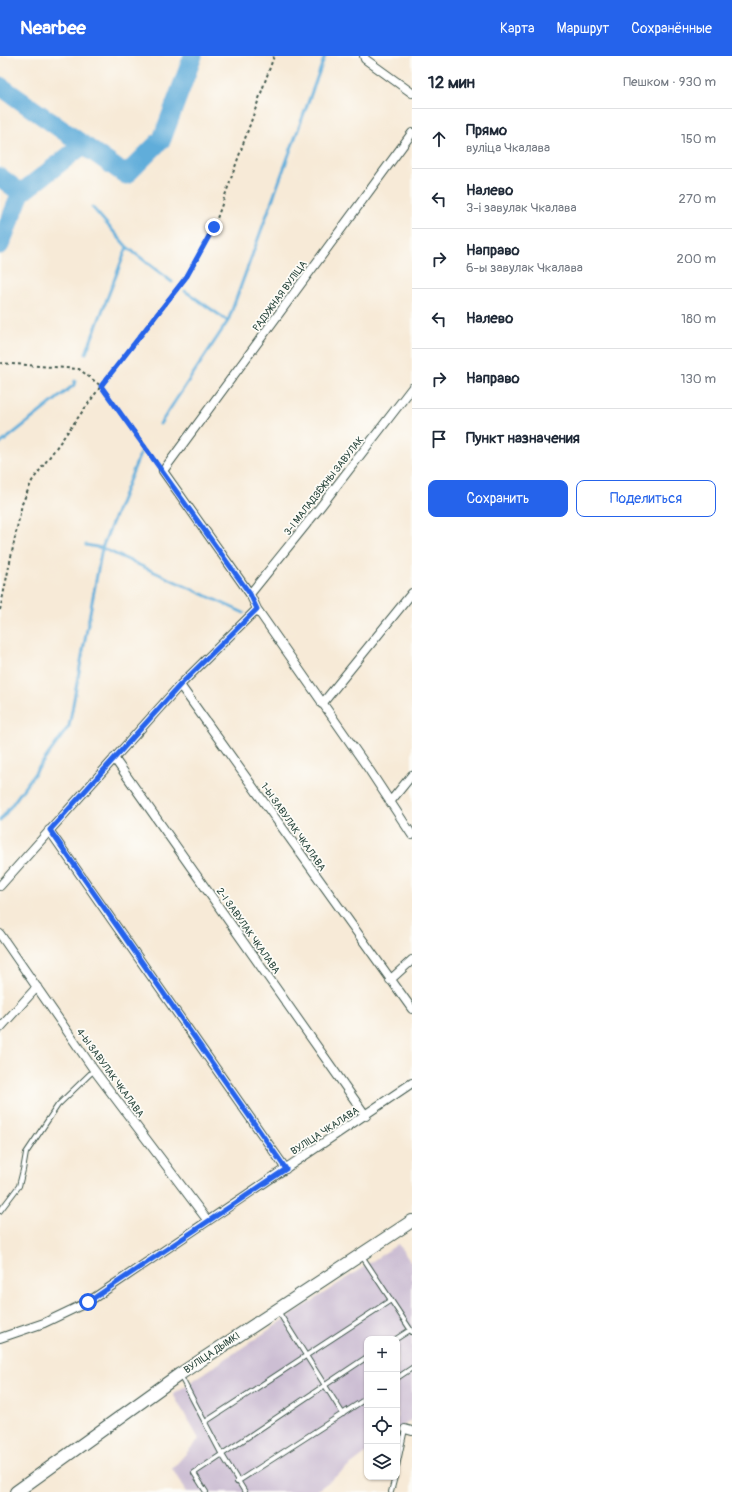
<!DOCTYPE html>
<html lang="ru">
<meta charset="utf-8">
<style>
:root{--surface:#fff;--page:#f2f2f3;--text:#1f2937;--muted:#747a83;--line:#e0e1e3;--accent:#2563eb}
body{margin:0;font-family:Pangolin,sans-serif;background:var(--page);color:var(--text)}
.controls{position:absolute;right:12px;bottom:12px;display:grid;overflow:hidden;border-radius:8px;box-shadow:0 1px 3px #0004}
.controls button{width:36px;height:36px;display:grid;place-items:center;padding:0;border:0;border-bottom:1px solid var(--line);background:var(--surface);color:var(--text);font:20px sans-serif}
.stop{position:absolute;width:12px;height:12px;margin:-9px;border:3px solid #2563eb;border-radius:50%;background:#fff}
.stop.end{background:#2563eb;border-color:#fff;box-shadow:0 1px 4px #0008}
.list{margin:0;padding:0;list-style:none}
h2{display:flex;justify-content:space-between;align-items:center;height:52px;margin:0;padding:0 16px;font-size:17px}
h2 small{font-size:13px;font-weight:400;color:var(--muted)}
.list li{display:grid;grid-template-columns:26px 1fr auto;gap:12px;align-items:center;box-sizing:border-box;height:60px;padding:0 16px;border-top:1px solid var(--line)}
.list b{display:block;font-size:15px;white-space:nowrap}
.list p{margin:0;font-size:13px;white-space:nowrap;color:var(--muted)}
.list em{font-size:13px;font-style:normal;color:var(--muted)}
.actions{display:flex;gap:8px;padding:12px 16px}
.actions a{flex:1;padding:9px 0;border:1px solid var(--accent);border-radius:8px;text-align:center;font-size:14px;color:var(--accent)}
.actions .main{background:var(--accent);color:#fff}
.icon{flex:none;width:22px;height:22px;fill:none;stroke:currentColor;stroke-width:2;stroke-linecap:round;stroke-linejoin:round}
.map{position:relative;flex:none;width:412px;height:1436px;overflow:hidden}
header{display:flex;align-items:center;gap:24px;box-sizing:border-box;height:56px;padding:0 20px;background:var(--accent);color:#fff}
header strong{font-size:19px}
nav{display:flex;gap:22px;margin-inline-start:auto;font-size:14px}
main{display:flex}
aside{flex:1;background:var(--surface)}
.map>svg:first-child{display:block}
</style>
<header>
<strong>Nearbee</strong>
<nav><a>Карта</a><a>Маршрут</a><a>Сохранённые</a></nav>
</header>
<main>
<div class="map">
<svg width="412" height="1436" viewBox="0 0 412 1436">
<rect width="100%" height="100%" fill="#fdfcf7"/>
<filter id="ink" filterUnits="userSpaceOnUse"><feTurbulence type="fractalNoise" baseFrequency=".025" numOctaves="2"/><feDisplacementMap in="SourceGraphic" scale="8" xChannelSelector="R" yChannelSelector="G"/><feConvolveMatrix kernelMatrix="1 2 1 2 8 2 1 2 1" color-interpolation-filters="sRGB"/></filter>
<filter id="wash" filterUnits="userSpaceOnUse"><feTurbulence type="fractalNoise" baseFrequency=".012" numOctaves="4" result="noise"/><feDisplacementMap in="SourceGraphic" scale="16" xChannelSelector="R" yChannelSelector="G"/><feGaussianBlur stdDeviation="0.9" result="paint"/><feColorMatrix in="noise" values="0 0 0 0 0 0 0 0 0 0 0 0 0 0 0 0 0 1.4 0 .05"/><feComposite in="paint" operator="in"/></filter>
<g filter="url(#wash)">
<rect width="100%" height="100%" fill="#f7ead7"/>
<!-- industrial -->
<path fill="#ccbed3" d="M 398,1188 L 412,1208 L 412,1363 L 397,1375 L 397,1283 L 367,1283 L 367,1397 L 315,1436 L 187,1436 L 172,1413 L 199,1383 L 173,1338 Z"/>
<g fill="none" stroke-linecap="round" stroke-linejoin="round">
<!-- stream -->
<path stroke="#61adda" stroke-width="3" d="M 127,191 L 172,226
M 228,265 L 325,0
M 86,297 L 127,191 L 92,151
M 160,368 L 228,265 L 185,235
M 0,388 L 74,329 L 75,325
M 86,489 L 102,492 L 140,398
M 0,765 L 69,670 L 102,492 L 244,557"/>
<!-- river -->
<path stroke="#61adda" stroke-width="19" d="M 0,30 L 126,119 L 162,83 L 193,0
M 0,121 L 21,137
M 0,189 L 21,137 L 83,89"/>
</g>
</g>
<g filter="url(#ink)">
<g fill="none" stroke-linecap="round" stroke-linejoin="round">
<!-- lane casing -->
<g stroke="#3f574c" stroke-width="6">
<path id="lane" d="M 0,1155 L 19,1130 L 23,1114 L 26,1097 L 58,1049 L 94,1014
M 362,1200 L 412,1276
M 278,1255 L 343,1358
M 396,1283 L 410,1274
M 180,1319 L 221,1397 L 245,1436
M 397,1322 L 412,1312
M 205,1366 L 391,1244
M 397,1410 L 405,1373
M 237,1426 L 367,1342
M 206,1436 L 194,1417 L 367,1301
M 391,1436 L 395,1421"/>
</g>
<!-- street casing -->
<g stroke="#3f574c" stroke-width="10">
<path id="street" d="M 364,0 L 365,3 L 412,37
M 412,77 L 163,415 L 250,538 L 257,553 L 370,715 L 412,779
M 250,538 L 321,450 L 412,332
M 180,629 L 412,953
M 322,648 L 412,537
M 114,702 L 366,1060
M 390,746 L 412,719
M 49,774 L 286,1113
M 0,830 L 180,629 L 257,553
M 0,878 L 94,1014 L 208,1165
M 390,924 L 412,904
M 0,972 L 37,931
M 0,1282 L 44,1267 L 88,1246 L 412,1027
M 405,1373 L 412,1375"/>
</g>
<!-- secondary casing -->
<g stroke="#3f574c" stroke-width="14">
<path id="secondary" d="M 16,1436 L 180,1318 L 412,1165"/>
</g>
<!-- path -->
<path stroke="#3f574c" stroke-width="2" stroke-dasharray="3 3" stroke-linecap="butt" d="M 0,307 L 79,313 L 101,330 L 157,407
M 0,554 L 22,448 L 32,425 L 101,330 L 187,220 L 214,171 L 274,0"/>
<!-- lane -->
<use href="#lane" stroke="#fff" stroke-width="4"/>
<!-- street -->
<use href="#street" stroke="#fff" stroke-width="8"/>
<!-- secondary -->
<use href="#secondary" stroke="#fff" stroke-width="12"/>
</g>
</g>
<g fill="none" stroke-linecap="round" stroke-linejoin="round" filter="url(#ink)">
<!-- route -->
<path stroke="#2563eb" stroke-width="5" d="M 88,1246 L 286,1113 L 50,774 L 180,629 L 257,553 L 250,538 L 101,330 L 187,220 L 214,171"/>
</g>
<g text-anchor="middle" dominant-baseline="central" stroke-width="3.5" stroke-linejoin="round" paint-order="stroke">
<!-- street labels -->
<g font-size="10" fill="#1f3d34" stroke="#fdfcf7">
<text transform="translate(280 240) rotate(-54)">РАДУЖНАЯ ВУЛІЦА</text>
<text transform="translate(324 430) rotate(-52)">3-І МАЛАДЗЁЖНЫ ЗАВУЛАК</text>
<text transform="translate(293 771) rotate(55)">1-Ы ЗАВУЛАК ЧКАЛАВА</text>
<text transform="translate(248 875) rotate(55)">2-І ЗАВУЛАК ЧКАЛАВА</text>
<text transform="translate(110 1017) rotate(54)">4-Ы ЗАВУЛАК ЧКАЛАВА</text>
<text transform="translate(325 1075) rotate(-33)">ВУЛІЦА ЧКАЛАВА</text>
<text transform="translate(212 1297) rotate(-34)">ВУЛІЦА ДЫМКІ</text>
</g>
</g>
</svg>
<div class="controls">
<button>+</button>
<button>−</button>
<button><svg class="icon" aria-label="locate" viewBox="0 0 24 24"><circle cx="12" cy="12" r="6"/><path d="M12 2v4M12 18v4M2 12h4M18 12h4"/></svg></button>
<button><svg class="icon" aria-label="layers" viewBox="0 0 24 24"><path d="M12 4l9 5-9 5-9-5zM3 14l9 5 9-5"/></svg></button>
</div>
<div class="stop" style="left:88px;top:1246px"></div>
<div class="stop end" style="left:214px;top:171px"></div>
</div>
<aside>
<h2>12 мин<small>Пешком · 930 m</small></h2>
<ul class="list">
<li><svg class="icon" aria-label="ahead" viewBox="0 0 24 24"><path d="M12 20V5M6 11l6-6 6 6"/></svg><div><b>Прямо</b><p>вуліца Чкалава</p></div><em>150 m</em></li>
<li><svg class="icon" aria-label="left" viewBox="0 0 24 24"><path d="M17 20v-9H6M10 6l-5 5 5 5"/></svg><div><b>Налево</b><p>3-і завулак Чкалава</p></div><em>270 m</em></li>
<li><svg class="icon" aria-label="right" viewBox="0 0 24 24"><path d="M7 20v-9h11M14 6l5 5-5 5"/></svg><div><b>Направо</b><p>6-ы завулак Чкалава</p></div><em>200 m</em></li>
<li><svg class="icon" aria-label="left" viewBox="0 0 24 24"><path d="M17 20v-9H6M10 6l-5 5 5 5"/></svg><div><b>Налево</b></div><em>180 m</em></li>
<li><svg class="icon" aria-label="right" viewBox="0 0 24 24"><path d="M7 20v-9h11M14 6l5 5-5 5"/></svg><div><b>Направо</b></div><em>130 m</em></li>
<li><svg class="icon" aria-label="arrive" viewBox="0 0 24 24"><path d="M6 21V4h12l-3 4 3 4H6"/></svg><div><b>Пункт назначения</b></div></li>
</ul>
<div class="actions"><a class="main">Сохранить</a><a>Поделиться</a></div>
</aside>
</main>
